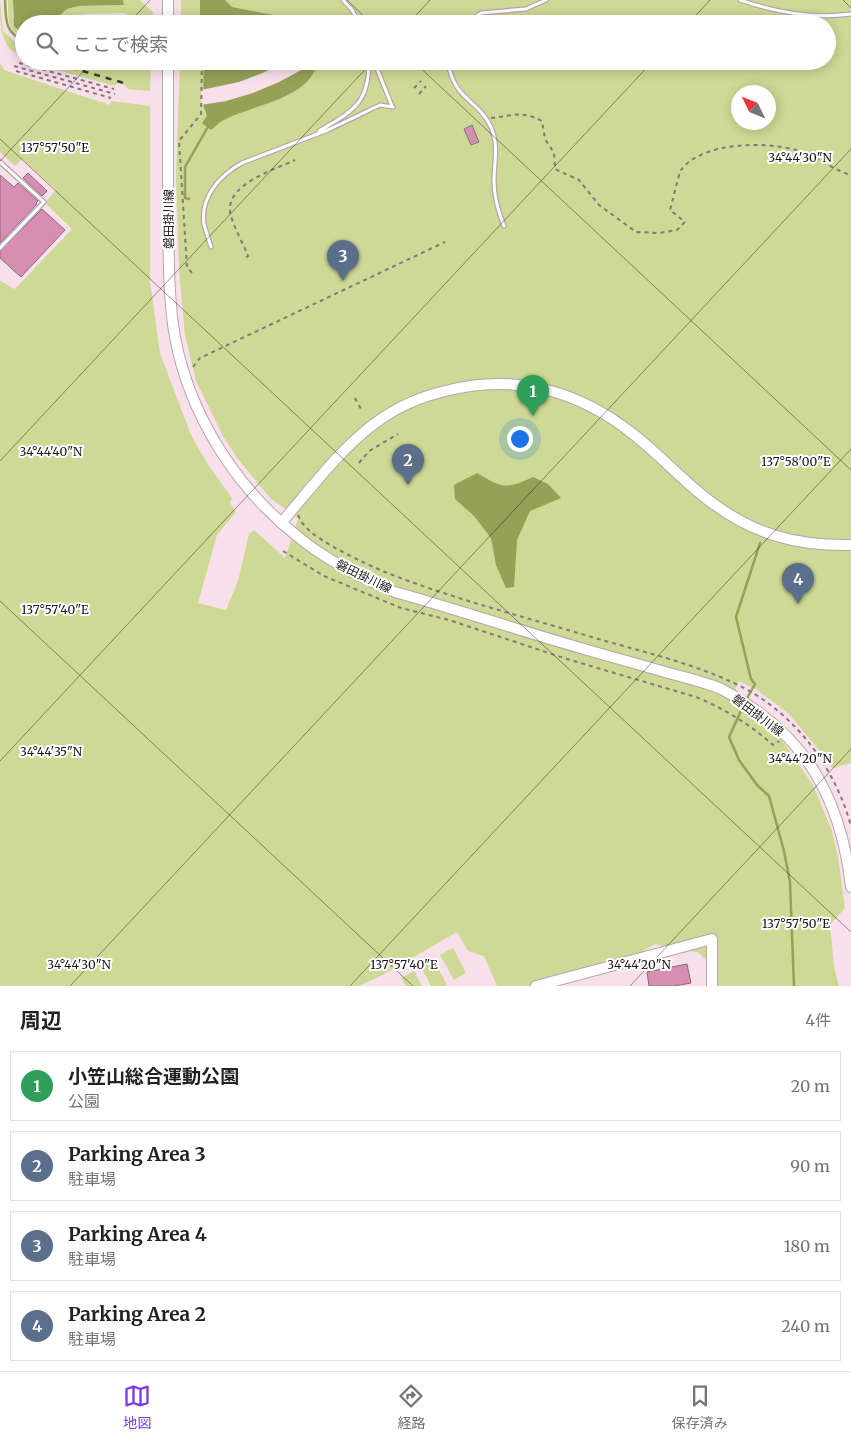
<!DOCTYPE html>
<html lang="ja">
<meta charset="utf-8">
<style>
:root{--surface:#fff;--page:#f2f2f2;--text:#202124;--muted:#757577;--line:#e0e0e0;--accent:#7c3aed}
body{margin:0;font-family:Merriweather,"Noto Sans JP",serif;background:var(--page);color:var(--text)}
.compass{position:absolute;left:731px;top:85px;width:45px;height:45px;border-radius:50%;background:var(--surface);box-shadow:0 2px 12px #0003;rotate:313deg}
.you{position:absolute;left:519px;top:438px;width:18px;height:18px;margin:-12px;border:4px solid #fff;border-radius:50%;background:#1a73e8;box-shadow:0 0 0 8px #1a73e833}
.badge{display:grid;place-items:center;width:32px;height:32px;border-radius:50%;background:var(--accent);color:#fff;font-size:16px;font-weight:700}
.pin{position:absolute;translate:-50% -41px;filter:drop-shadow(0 1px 2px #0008)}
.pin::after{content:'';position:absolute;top:26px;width:18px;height:15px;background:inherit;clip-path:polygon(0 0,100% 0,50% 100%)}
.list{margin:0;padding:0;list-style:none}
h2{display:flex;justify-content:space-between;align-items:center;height:65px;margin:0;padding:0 20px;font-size:21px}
h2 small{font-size:16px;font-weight:400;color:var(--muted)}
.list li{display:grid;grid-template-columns:32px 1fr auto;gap:15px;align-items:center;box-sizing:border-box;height:70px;margin:0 10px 10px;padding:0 10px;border:1px solid var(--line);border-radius:0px}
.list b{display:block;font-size:19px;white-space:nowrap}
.list p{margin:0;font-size:16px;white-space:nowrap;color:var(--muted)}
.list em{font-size:16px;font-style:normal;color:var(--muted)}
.icon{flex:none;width:28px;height:28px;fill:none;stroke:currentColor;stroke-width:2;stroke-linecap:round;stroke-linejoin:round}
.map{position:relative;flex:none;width:851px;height:986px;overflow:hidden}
.search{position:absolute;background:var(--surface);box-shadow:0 2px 12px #0003;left:15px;right:15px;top:15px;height:55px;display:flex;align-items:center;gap:12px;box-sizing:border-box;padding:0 18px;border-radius:28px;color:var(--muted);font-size:19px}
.sheet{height:385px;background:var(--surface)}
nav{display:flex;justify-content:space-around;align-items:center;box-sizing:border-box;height:70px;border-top:1px solid var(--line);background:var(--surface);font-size:14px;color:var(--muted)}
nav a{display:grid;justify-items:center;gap:2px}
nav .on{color:var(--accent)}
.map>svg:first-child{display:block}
</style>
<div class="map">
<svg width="851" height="986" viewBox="0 0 851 986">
<rect width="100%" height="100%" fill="#f8e0eb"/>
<!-- green -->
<path fill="#cdd994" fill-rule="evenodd" d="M 0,0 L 3,31 L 15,42 L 24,44 L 24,61 L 20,60 L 22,56 C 0,49 0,24 0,0 Z
M 8,0 L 13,0 L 13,17 L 19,30 L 24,30 L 24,37 C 6,32 8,15 8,0 Z
M 123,0 L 140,0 L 153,12 L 152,24 L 69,24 L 83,21 L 125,21 L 126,14 L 124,13 C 108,14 91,13 76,15 C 65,16 60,24 50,24 L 67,9 L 79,6 L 124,5 Z
M 181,0 L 851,0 L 851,763 L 833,768 L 829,765 L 830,763 L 788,713 L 757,690 L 739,681 L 731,700 L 751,713 L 781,739 L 813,785 L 832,831 L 838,857 L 845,908 L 830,925 L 834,967 L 839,986 L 709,986 L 708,962 L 698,952 L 681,950 L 655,944 L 625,962 L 536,986 L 497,986 L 484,956 L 468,951 L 457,932 L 379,977 L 358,986 L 0,986 L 0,281 L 15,289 L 72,229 L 45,203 L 56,190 L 22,159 L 15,166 L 0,152 L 0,63 L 4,70 L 15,74 L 110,105 L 111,101 L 150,106 L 150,282 L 160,353 L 191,435 L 207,463 L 232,498 L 230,503 L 236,512 L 217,535 L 198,603 L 226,610 L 238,581 L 249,534 L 254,530 L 285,558 L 298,519 L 270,498 L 238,459 L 223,436 L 196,381 L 185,335 L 179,269 L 176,177 L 180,61 L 827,61 L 827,24 L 181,24 ZM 738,92 L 768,92 L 768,122 L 738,122 Z
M 24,61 L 151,61 L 150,91 L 128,89 L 125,85 L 116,83 L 115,86 Z
M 453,948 L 466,973 L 454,980 L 440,955 Z
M 434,960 L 447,985 L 445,986 L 431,986 L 421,967 Z
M 414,971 L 422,986 L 406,986 L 401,978 Z"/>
<!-- water -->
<path fill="#95a156" d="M 13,0 L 123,0 L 124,5 L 79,6 L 67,9 L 50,24 L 24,24 L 24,30 L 19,30 L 14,26 Z
M 200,0 L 225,0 L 232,7 L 299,20 L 304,24 L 200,24 Z
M 204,61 L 318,61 C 310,100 253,104 224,120 C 219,122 215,127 211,130 L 202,123 L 207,116 L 203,104 Z
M 477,473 C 503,488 505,490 533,477 L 548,484 L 561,498 L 530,511 L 517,540 L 514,587 L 506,588 L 496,565 L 491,538 L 474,516 L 455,499 L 454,485 Z"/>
<!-- pier -->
<path fill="#f8e0eb" d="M 286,61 L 318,61 L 279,82 L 253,93 L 226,101 L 201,105 L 201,90 L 239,82 L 265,72 Z"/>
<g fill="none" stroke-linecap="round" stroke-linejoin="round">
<!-- stream -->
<path stroke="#95a156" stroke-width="2.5" d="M 5,0 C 6,18 4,33 24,40
M 62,24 C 79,13 106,18 125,17
M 189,199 L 185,198 L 185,167 L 209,125
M 746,700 L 755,684 L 751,679 L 736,617 L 760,543
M 744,704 L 729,737 L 739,760 L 757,785 L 769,796 L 784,851 L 790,882 L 794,986"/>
</g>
<!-- building -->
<path fill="#d78eb2" stroke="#846f79" d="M 472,125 L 479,142 L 471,145 L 464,129 Z
M 28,173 L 47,191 L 42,196 L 23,178 Z
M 0,175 L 14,187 L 18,183 L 38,201 L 36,203 L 37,204 L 0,243 Z
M 42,209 L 65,230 L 21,277 L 0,258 L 0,251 Z
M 687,964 L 691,983 L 674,986 L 649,986 L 647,972 Z"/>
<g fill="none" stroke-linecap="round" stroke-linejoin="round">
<!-- lane casing -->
<g stroke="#baa3ad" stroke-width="5.5">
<path id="lane" d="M 343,0 L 352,10 L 359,23
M 740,0 C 775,12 814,19 851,14
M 464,24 L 481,13 L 526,9 L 546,0
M 374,61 L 392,106
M 448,61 C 453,100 478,99 491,127 C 499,145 494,163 494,181 C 494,197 498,211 504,226
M 319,131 C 352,111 369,105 369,61
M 0,162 L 44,202 L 0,248
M 211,247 C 209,240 206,232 204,224 C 200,197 220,175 242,163 L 328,130 L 380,105 L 393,107"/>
</g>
<!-- secondary casing -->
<g stroke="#baa3ad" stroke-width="12">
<path id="secondary" d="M 168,0 L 168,24
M 168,61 C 168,113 168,165 168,216 C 169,257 168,297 175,337 C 189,414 236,488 297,536 C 326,560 361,578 395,592 C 459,610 521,631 584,649 C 611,657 638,664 665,672 C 683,677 701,681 719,688 C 734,695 748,705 761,714 C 819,757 843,817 851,887
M 281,523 C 310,490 338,451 374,424 C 395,408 420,397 445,391 C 514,373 578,390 633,434 C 659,454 681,479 707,499 C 752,534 795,546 851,545
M 536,986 L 712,939 L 712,986"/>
</g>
<!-- path -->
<path stroke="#86777e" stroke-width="2" stroke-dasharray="4 4" stroke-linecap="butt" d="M 19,63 L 114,89
M 14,66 L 115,94
M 16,71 L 111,98
M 414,88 L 421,81
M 419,94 L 426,86
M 491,118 C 513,116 521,110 542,121 L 545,139 L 554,153 L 555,169 L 579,180 L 599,205 L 636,232 L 659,233 L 677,230 L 685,222 L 670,210 C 672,204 679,172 681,170 C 702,142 764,141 796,150 C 815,155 831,169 851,175
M 246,257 L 248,256 C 243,243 235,230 231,216 C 222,185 274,170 295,160
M 192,273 L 187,267 L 179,141 L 201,114 L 202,61
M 193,367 L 200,358 L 445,242
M 355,398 L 362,411
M 359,463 L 369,451 L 398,434
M 298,515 C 300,519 301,522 304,525 C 316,541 366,564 385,572 C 453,599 525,617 595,638 C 643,652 693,663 738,685 C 794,712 835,767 851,826
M 283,551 L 324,576 L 401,608 L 449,620 L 567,659 L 696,697 C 723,708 751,725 773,745 L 779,741"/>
<!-- lane -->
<use href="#lane" stroke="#fff" stroke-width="3"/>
<!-- secondary -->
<use href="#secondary" stroke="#fff" stroke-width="10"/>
<!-- rail -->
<path stroke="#41373b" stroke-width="2.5" stroke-dasharray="6 6" stroke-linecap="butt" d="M 18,53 L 24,54
M 48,61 L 124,83"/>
</g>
<!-- ticks -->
<path fill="none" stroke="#1e1619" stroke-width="1" stroke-opacity="0.45" d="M 347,0 L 372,24M 843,0 L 851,8M 128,24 L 150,0M 408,24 L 430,0M 688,24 L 710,0M 413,61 L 851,470M 0,139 L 851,932M 0,161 L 93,61M 0,461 L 373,61M 0,601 L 413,986M 0,761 L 653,61M 70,986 L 851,149M 350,986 L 851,449M 630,986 L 851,749"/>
<g text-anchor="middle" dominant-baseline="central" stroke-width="4" stroke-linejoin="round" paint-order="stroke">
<!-- street labels -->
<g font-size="12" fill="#1e1619" stroke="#fff">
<text transform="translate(168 219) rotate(-90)">磐田掛川線</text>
<text transform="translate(364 576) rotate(26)">磐田掛川線</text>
<text transform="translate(758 715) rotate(37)">磐田掛川線</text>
</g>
</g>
<g font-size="12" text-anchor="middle" fill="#1e1619" stroke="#fff" stroke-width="4" stroke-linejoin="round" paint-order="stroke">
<text x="55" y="152">137°57'50"E</text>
<text x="800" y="162">34°44'30"N</text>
<text x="51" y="456">34°44'40"N</text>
<text x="796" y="466">137°58'00"E</text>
<text x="55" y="614">137°57'40"E</text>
<text x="51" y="756">34°44'35"N</text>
<text x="800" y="763">34°44'20"N</text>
<text x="796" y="928">137°57'50"E</text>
<text x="79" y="969">34°44'30"N</text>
<text x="639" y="969">34°44'20"N</text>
<text x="404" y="969">137°57'40"E</text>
</g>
</svg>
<svg class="compass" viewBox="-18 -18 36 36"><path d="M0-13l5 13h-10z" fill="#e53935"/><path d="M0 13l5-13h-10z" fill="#757577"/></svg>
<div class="you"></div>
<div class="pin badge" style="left:533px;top:416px;background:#2e9e5b">1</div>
<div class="pin badge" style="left:408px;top:485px;background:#5c6f8a">2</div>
<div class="pin badge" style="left:343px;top:281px;background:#5c6f8a">3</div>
<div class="pin badge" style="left:798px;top:604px;background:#5c6f8a">4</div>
<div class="search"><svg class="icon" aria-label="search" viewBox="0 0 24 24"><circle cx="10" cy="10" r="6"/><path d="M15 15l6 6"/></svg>ここで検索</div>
</div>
<section class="sheet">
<h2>周辺<small>4件</small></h2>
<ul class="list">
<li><span class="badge" style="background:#2e9e5b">1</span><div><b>小笠山総合運動公園</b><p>公園</p></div><em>20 m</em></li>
<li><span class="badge" style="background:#5c6f8a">2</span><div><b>Parking Area 3</b><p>駐車場</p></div><em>90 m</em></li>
<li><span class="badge" style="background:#5c6f8a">3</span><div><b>Parking Area 4</b><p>駐車場</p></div><em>180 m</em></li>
<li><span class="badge" style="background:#5c6f8a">4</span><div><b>Parking Area 2</b><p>駐車場</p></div><em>240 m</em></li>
</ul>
</section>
<nav>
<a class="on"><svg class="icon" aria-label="map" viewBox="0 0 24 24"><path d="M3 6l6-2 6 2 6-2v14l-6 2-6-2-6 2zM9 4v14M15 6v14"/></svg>地図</a>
<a><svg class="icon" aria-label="directions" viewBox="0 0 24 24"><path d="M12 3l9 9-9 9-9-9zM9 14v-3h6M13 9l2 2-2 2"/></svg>経路</a>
<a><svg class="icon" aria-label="saved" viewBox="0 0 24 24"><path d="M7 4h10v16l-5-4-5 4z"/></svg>保存済み</a>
</nav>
